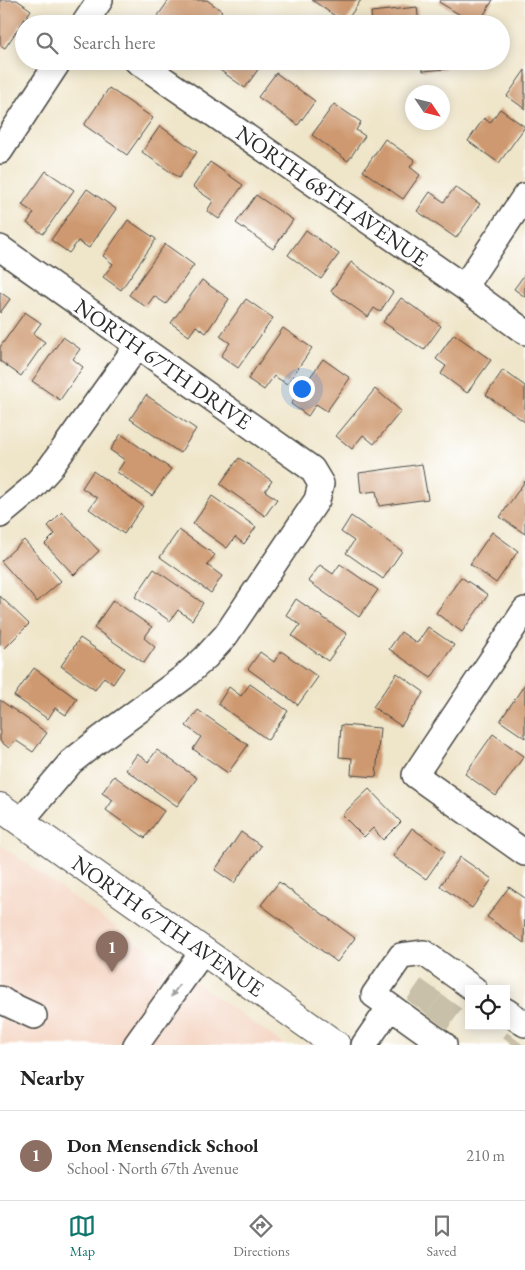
<!DOCTYPE html>
<meta charset="utf-8">
<style>
:root{--surface:#fff;--page:#f2f2f2;--text:#222;--muted:#767676;--line:#e0e0e0;--accent:#0f766e}
body{margin:0;font-family:"EB Garamond",serif;background:var(--page);color:var(--text)}
.controls{position:absolute;right:15px;bottom:15px;display:grid;overflow:hidden;border-radius:0px;box-shadow:0 2px 12px #0003}
.controls button{width:45px;height:45px;display:grid;place-items:center;padding:0;border:0;border-bottom:1px solid var(--line);background:var(--surface);color:var(--text);font:25px sans-serif}
.compass{position:absolute;left:405px;top:85px;width:45px;height:45px;border-radius:50%;background:var(--surface);box-shadow:0 2px 12px #0003;rotate:125deg}
.you{position:absolute;left:301px;top:388px;width:18px;height:18px;margin:-12px;border:4px solid #fff;border-radius:50%;background:#1a73e8;box-shadow:0 0 0 8px #1a73e833}
.badge{display:grid;place-items:center;width:32px;height:32px;border-radius:50%;background:var(--accent);color:#fff;font-size:16px;font-weight:700}
.pin{position:absolute;translate:-50% -41px;filter:drop-shadow(0 1px 2px #0008)}
.pin::after{content:'';position:absolute;top:26px;width:18px;height:15px;background:inherit;clip-path:polygon(0 0,100% 0,50% 100%)}
.list{margin:0;padding:0;list-style:none}
h2{display:flex;justify-content:space-between;align-items:center;height:65px;margin:0;padding:0 20px;font-size:21px}
h2 small{font-size:16px;font-weight:400;color:var(--muted)}
.list li{display:grid;grid-template-columns:32px 1fr auto;gap:15px;align-items:center;box-sizing:border-box;height:90px;padding:0 20px;border-top:1px solid var(--line)}
.list b{display:block;font-size:19px;white-space:nowrap}
.list p{margin:0;font-size:16px;white-space:nowrap;color:var(--muted)}
.list em{font-size:16px;font-style:normal;color:var(--muted)}
.icon{flex:none;width:28px;height:28px;fill:none;stroke:currentColor;stroke-width:2;stroke-linecap:round;stroke-linejoin:round}
.map{position:relative;flex:none;width:525px;height:1045px;overflow:hidden}
.search{position:absolute;background:var(--surface);box-shadow:0 2px 12px #0003;left:15px;right:15px;top:15px;height:55px;display:flex;align-items:center;gap:12px;box-sizing:border-box;padding:0 18px;border-radius:28px;color:var(--muted);font-size:19px}
.sheet{height:155px;background:var(--surface)}
nav{display:flex;justify-content:space-around;align-items:center;box-sizing:border-box;height:70px;border-top:1px solid var(--line);background:var(--surface);font-size:14px;color:var(--muted)}
nav a{display:grid;justify-items:center;gap:2px}
nav .on{color:var(--accent)}
.map>svg:first-child{display:block}
</style>
<div class="map">
<svg width="525" height="1045" viewBox="0 0 525 1045">
<rect width="100%" height="100%" fill="#fff"/>
<filter id="ink" filterUnits="userSpaceOnUse"><feTurbulence type="fractalNoise" baseFrequency=".02" numOctaves="2"/><feDisplacementMap in="SourceGraphic" scale="10" xChannelSelector="R" yChannelSelector="G"/><feConvolveMatrix kernelMatrix="1 2 1 2 8 2 1 2 1" color-interpolation-filters="sRGB"/></filter>
<filter id="wash" filterUnits="userSpaceOnUse"><feTurbulence type="fractalNoise" baseFrequency=".0096" numOctaves="4" result="noise"/><feDisplacementMap in="SourceGraphic" scale="20" xChannelSelector="R" yChannelSelector="G"/><feGaussianBlur stdDeviation="1.12" result="paint"/><feColorMatrix in="noise" values="0 0 0 0 0 0 0 0 0 0 0 0 0 0 0 0 0 1.4 0 .05"/><feComposite in="paint" operator="in"/></filter>
<g filter="url(#wash)">
<rect width="100%" height="100%" fill="#efe5c9"/>
<!-- built -->
<path fill="#f4d3c0" d="M 0,845 L 87,907 L 285,1045 L 0,1045 Z"/>
<g id="blocks">
<!-- building -->
<path fill="#ce996f" d="M 0,0 L 17,0 L 31,10 L 5,48 L 0,45 Z
M 169,0 L 207,0 L 222,11 L 213,24 L 152,24 Z
M 312,0 L 361,0 L 345,23 Z
M 440,0 L 493,0 L 478,24 L 475,24 L 439,2 Z
M 417,7 L 419,24 L 372,24 L 371,12 Z
M 207,61 L 264,61 L 245,88 Z
M 422,61 L 445,61 L 446,69 L 423,71 Z
M 525,70 L 525,109 L 507,96 Z
M 276,73 L 315,101 L 298,125 L 258,97 Z
M 109,88 L 153,118 L 127,155 L 84,125 Z
M 334,104 L 361,122 L 356,130 L 365,136 L 348,161 L 312,135 Z
M 500,109 L 525,127 L 499,163 L 468,141 L 484,118 L 490,123 Z
M 160,126 L 197,152 L 179,178 L 142,152 Z
M 385,139 L 415,160 L 410,167 L 420,175 L 403,199 L 363,171 Z
M 210,162 L 243,185 L 219,219 L 207,211 L 213,201 L 193,187 Z
M 46,171 L 74,190 L 43,234 L 27,223 L 34,213 L 22,205 Z
M 455,187 L 480,204 L 456,238 L 417,211 L 430,192 L 444,202 Z
M 87,189 L 116,209 L 89,248 L 78,241 L 69,253 L 51,240 Z
M 256,195 L 293,220 L 273,249 L 236,223 Z
M 128,220 L 156,239 L 121,290 L 103,277 L 113,264 L 103,256 Z
M 306,230 L 339,254 L 321,279 L 288,255 Z
M 165,244 L 194,265 L 166,304 L 154,296 L 146,307 L 129,295 Z
M 351,262 L 393,292 L 380,312 L 374,308 L 368,317 L 331,291 Z
M 525,274 L 525,297 L 514,289 Z
M 202,280 L 229,299 L 206,333 L 196,326 L 189,336 L 171,323 Z
M 0,292 L 10,299 L 0,313 Z
M 401,298 L 441,326 L 424,350 L 383,322 Z
M 246,299 L 273,318 L 238,368 L 221,356 L 230,343 L 220,336 Z
M 25,312 L 41,323 L 33,334 L 45,342 L 21,376 L 0,361 L 0,347 Z
M 283,328 L 312,348 L 287,384 L 274,376 L 264,390 L 248,379 Z
M 454,334 L 491,360 L 467,393 L 441,374 L 446,366 L 436,359 Z
M 63,337 L 80,349 L 73,359 L 83,367 L 60,400 L 32,381 Z
M 323,359 L 350,378 L 327,411 L 316,404 L 308,416 L 291,404 Z
M 503,370 L 525,386 L 525,422 L 486,395 Z
M 375,389 L 401,411 L 374,444 L 363,435 L 352,449 L 336,436 Z
M 146,395 L 196,429 L 180,453 L 130,419 Z
M 121,434 L 171,469 L 152,496 L 117,472 L 125,460 L 110,450 Z
M 239,458 L 272,481 L 265,491 L 277,499 L 265,516 L 220,484 Z
M 422,464 L 428,499 L 379,506 L 376,491 L 361,493 L 359,473 Z
M 93,471 L 143,506 L 124,534 L 89,509 L 97,498 L 82,488 Z
M 525,481 L 525,534 L 500,517 Z
M 212,496 L 256,527 L 244,544 L 235,537 L 227,548 L 193,524 Z
M 62,512 L 99,551 L 74,575 L 45,544 L 55,534 L 48,526 Z
M 351,516 L 402,551 L 383,579 L 346,553 L 354,541 L 341,532 Z
M 179,530 L 215,555 L 207,565 L 222,576 L 211,593 L 160,557 Z
M 492,532 L 518,551 L 496,583 L 470,564 Z
M 24,540 L 61,581 L 37,602 L 1,561 Z
M 340,564 L 378,590 L 359,617 L 308,581 L 320,565 L 333,574 Z
M 154,569 L 203,603 L 192,620 L 178,610 L 170,621 L 135,597 Z
M 461,577 L 488,595 L 462,632 L 436,613 Z
M 0,596 L 29,624 L 4,649 L 0,645 Z
M 296,599 L 347,634 L 328,661 L 292,636 L 300,625 L 286,615 Z
M 113,600 L 152,627 L 144,638 L 155,647 L 144,663 L 94,628 Z
M 428,627 L 454,645 L 431,678 L 389,649 L 401,632 L 417,643 Z
M 80,638 L 124,668 L 113,684 L 104,677 L 95,690 L 61,666 Z
M 281,651 L 318,677 L 298,705 L 248,669 L 260,652 L 274,662 Z
M 34,668 L 77,699 L 66,715 L 55,708 L 48,719 L 14,696 Z
M 397,673 L 424,692 L 401,726 L 373,707 Z
M 250,684 L 288,711 L 268,740 L 218,704 L 229,687 L 241,696 Z
M 525,684 L 525,738 L 500,721 Z
M 0,700 L 47,733 L 33,752 L 15,740 L 9,748 L 0,741 Z
M 198,710 L 248,745 L 228,773 L 193,749 L 201,737 L 186,726 Z
M 341,725 L 380,728 L 376,777 L 351,775 L 352,758 L 339,757 Z
M 493,734 L 524,756 L 496,796 L 465,774 Z
M 157,750 L 197,778 L 177,806 L 126,770 L 137,754 L 148,762 Z
M 114,776 L 164,811 L 145,838 L 106,810 L 113,800 L 102,793 Z
M 369,789 L 401,822 L 383,840 L 373,828 L 364,837 L 342,815 Z
M 412,828 L 445,852 L 426,879 L 393,856 Z
M 241,832 L 261,846 L 234,883 L 215,870 Z
M 460,857 L 492,879 L 472,908 L 440,886 Z
M 279,882 L 355,938 L 337,962 L 261,905 Z
M 509,887 L 525,898 L 524,943 L 487,917 Z"/>
</g>
</g>
<g filter="url(#ink)">
<use href="#blocks" fill-opacity="0" stroke="#484743" stroke-width="1"/>
<g fill="none" stroke-linecap="round" stroke-linejoin="round">
<!-- minor-tunnel -->
<path stroke="#c8c0a9" stroke-width="25" stroke-dasharray="25 12" stroke-linecap="butt" d="M 417,1007 L 434,983
M 437,1022 L 455,997
M 513,1045 L 517,1040"/>
<!-- minor casing -->
<g stroke="#484743" stroke-width="28">
<path id="minor" d="M 84,24 L 100,0
M 137,61 L 464,287 L 525,332
M 0,151 L 59,61
M 0,248 L 312,469 L 321,484 L 317,500 L 226,635 L 206,657 L 184,677 L 100,739 L 71,762 L 21,821
M 464,287 L 525,196
M 0,515 L 30,490 L 50,468 L 137,346
M 525,610 L 415,775 L 525,853
M 0,999 L 6,1003 L 34,1016
M 506,1011 L 525,1024
M 136,1045 L 203,951
M 364,1045 L 390,1007
M 444,1045 L 374,995 L 401,956 L 424,953 L 474,989"/>
</g>
<!-- major casing -->
<g stroke="#484743" stroke-width="30">
<path id="major" d="M 0,807 L 336,1045"/>
</g>
<!-- minor -->
<use href="#minor" stroke="#fff" stroke-width="25"/>
<!-- major -->
<use href="#major" stroke="#fff" stroke-width="28"/>
</g>
<!-- one-way arrows -->
<defs><path id="oneway-solid" d="M-6-.8H1V-3.2L6.5 0L1 3.2V.8H-6Z" transform="scale(1.25)"/></defs>
<use fill="#a0a0a0" href="#oneway-solid" transform="translate(175 991) rotate(125)"/>
</g>
<g text-anchor="middle" dominant-baseline="central" stroke-width="4.5" stroke-linejoin="round" paint-order="stroke">
<!-- street labels -->
<g font-size="22" fill="#2b2b2b" stroke="#fff">
<text transform="translate(332 196) rotate(35)">NORTH 68TH AVENUE</text>
<text transform="translate(163 364) rotate(35)">NORTH 67TH DRIVE</text>
<text transform="translate(168 926) rotate(35)">NORTH 67TH AVENUE</text>
</g>
</g>
</svg>
<div class="controls">
<button><svg class="icon" aria-label="locate" viewBox="0 0 24 24"><circle cx="12" cy="12" r="6"/><path d="M12 2v4M12 18v4M2 12h4M18 12h4"/></svg></button>
</div>
<svg class="compass" viewBox="-18 -18 36 36"><path d="M0-13l5 13h-10z" fill="#e53935"/><path d="M0 13l5-13h-10z" fill="#767676"/></svg>
<div class="you"></div>
<div class="pin badge" style="left:112px;top:972px;background:#8d6e63">1</div>
<div class="search"><svg class="icon" aria-label="search" viewBox="0 0 24 24"><circle cx="10" cy="10" r="6"/><path d="M15 15l6 6"/></svg>Search here</div>
</div>
<section class="sheet">
<h2>Nearby<small></small></h2>
<ul class="list">
<li><span class="badge" style="background:#8d6e63">1</span><div><b>Don Mensendick School</b><p>School · North 67th Avenue</p></div><em>210 m</em></li>
</ul>
</section>
<nav>
<a class="on"><svg class="icon" aria-label="map" viewBox="0 0 24 24"><path d="M3 6l6-2 6 2 6-2v14l-6 2-6-2-6 2zM9 4v14M15 6v14"/></svg>Map</a>
<a><svg class="icon" aria-label="directions" viewBox="0 0 24 24"><path d="M12 3l9 9-9 9-9-9zM9 14v-3h6M13 9l2 2-2 2"/></svg>Directions</a>
<a><svg class="icon" aria-label="saved" viewBox="0 0 24 24"><path d="M7 4h10v16l-5-4-5 4z"/></svg>Saved</a>
</nav>
